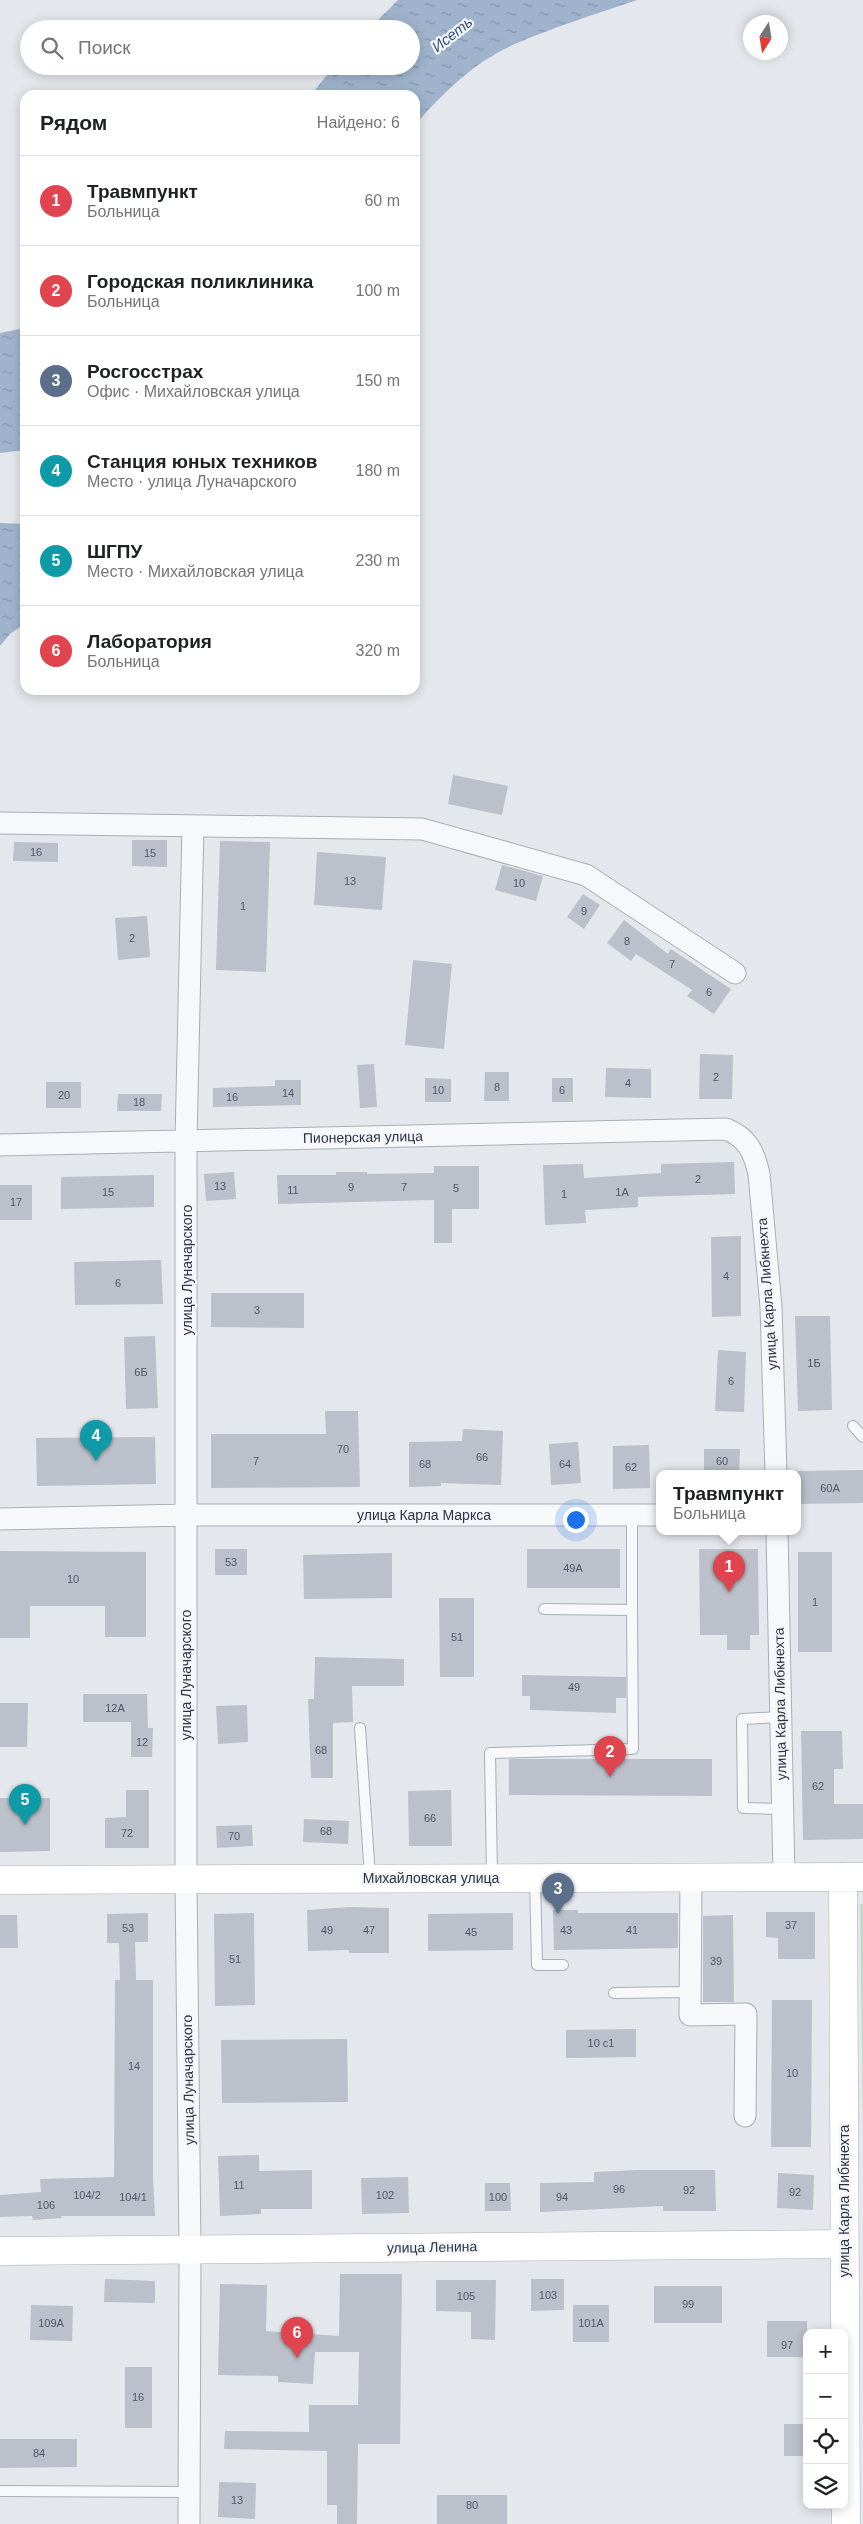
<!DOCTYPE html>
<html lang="ru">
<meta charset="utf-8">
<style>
:root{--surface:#fff;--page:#f2f2f2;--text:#202124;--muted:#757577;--line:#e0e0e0;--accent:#d1495b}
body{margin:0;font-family:Helvetica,sans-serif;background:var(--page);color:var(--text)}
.controls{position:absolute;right:15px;bottom:15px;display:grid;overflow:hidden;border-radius:10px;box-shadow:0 2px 12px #0003}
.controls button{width:45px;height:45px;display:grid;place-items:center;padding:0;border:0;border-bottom:1px solid var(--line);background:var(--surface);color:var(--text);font:25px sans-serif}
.compass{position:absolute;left:743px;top:15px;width:45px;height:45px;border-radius:50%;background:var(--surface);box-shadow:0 2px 12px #0003;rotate:192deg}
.you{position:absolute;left:575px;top:1519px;width:18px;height:18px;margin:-12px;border:4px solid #fff;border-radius:50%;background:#1a73e8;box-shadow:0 0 0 8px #1a73e833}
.badge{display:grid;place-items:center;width:32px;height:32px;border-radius:50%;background:var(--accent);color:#fff;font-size:16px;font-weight:700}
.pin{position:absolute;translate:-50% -41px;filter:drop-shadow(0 1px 2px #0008)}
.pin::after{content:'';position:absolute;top:26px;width:18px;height:15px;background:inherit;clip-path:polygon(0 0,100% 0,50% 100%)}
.popup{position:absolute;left:656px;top:1470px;width:145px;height:65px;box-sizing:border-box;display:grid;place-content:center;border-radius:10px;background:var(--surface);filter:drop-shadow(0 1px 4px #0005);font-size:16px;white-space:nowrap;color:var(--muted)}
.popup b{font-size:19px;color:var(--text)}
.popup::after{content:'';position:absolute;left:50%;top:100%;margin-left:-10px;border:10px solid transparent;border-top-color:var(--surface)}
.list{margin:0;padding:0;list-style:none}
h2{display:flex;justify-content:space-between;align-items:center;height:65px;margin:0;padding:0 20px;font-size:21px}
h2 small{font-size:16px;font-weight:400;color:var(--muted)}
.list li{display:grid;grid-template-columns:32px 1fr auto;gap:15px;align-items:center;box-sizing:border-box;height:90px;padding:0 20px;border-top:1px solid var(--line)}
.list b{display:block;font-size:19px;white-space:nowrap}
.list p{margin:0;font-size:16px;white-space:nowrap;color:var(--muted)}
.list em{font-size:16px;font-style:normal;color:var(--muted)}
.icon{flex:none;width:28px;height:28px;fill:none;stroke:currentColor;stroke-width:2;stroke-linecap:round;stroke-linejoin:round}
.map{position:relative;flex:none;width:863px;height:2524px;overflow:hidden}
.search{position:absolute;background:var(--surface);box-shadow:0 2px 12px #0003;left:20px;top:20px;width:400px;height:55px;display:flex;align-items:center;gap:12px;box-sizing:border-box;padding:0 18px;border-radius:28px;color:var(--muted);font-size:19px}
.panel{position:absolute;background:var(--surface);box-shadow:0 2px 12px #0003;left:20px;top:90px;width:400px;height:605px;border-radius:15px}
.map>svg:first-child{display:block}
</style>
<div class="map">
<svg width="863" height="2524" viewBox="0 0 863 2524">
<defs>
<pattern id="water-ripples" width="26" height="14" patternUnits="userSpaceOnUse" patternTransform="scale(1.25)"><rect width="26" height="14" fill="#9fb4cc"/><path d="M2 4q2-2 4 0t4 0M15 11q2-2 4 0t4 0" fill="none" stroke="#8293a7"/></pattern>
</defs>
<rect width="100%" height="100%" fill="#e4e7ec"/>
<!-- green -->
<path fill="#c9d6c5" d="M 860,1904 L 863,1904 L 863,2129 Z"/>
<!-- water -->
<path fill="url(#water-ripples)" d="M 398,0 L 637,0 C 596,14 554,27 515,44 C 475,61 443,93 415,125 L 415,95 L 311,95 L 334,66 L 411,66 L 411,29 L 369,29 Z
M 25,328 L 25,450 L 0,453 L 0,333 Z
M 0,523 L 25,524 L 25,624 L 11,633 L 0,646 Z"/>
<!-- building -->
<path fill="#bbc0ca" d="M 453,775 L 508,786 L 502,815 L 448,804 Z
M 132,840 L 167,840 L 167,867 L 132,866 Z
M 220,841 L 270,842 L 266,972 L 216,970 Z
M 14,842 L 58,843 L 58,862 L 13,861 Z
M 317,852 L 386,857 L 382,910 L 314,905 Z
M 502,865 L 543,876 L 536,901 L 495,890 Z
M 583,894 L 600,905 L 584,929 L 567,917 Z
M 147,916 L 150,957 L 118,960 L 115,918 Z
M 624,920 L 668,954 L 671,949 L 731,989 L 714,1014 L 687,996 L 692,990 L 636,954 L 631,961 L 607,943 Z
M 413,960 L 452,964 L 444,1049 L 405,1045 Z
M 700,1054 L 733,1055 L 732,1099 L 699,1099 Z
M 374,1064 L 377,1107 L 360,1108 L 357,1065 Z
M 606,1068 L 651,1069 L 651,1098 L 605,1097 Z
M 485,1072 L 509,1072 L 509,1101 L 484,1101 Z
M 425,1078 L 451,1079 L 451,1102 L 425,1102 Z
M 552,1078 L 573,1078 L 573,1102 L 552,1102 Z
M 275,1080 L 301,1080 L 301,1105 L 213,1107 L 213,1088 L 275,1086 Z
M 46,1082 L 81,1082 L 81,1108 L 46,1108 Z
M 118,1094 L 162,1094 L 161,1111 L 117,1111 Z
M 734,1162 L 735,1194 L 638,1197 L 638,1207 L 585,1210 L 586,1223 L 545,1225 L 543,1165 L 583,1164 L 584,1178 L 661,1173 L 661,1164 Z
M 434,1166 L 479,1166 L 479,1209 L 452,1209 L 452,1243 L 434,1243 L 434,1200 L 278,1204 L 277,1175 L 336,1175 L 336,1172 L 367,1172 L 367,1174 L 434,1173 Z
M 234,1172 L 236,1199 L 206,1201 L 204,1174 Z
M 154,1175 L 154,1207 L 61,1209 L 61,1177 Z
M 0,1185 L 32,1185 L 32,1220 L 0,1220 Z
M 741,1236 L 741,1316 L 712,1317 L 711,1237 Z
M 161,1260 L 163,1304 L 75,1305 L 74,1262 Z
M 211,1293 L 304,1293 L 304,1328 L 211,1327 Z
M 795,1316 L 830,1316 L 832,1410 L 798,1411 Z
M 155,1336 L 158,1408 L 126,1409 L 124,1337 Z
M 718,1350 L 746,1352 L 744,1412 L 715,1411 Z
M 325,1411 L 358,1411 L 360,1487 L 211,1488 L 211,1434 L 326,1434 Z
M 463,1429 L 503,1431 L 501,1485 L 441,1483 L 441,1486 L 409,1487 L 409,1442 L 462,1441 Z
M 155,1437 L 156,1484 L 37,1486 L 36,1438 Z
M 578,1442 L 581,1483 L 551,1485 L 549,1444 Z
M 649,1445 L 650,1488 L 613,1489 L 613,1446 Z
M 704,1449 L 740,1449 L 739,1473 L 704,1473 Z
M 863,1470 L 863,1503 L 798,1504 L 798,1471 Z
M 215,1549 L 247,1549 L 247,1575 L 215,1575 Z
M 527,1549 L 620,1549 L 620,1588 L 527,1588 Z
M 699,1549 L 758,1549 L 759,1635 L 750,1635 L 750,1650 L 727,1650 L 727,1635 L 700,1635 Z
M 0,1551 L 146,1552 L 146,1637 L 105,1637 L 105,1606 L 30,1606 L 30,1638 L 0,1638 Z
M 798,1552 L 832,1552 L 832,1652 L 798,1652 Z
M 392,1553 L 392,1598 L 304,1599 L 303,1555 Z
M 439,1598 L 474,1598 L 474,1677 L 440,1677 Z
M 315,1657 L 404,1659 L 404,1686 L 352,1686 L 353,1722 L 333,1723 L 333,1778 L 311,1778 L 308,1699 L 314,1699 Z
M 522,1675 L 626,1677 L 626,1698 L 616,1698 L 616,1713 L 530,1710 L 530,1696 L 522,1696 Z
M 83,1694 L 147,1694 L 148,1728 L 153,1728 L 152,1757 L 131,1757 L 131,1722 L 83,1722 Z
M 0,1703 L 28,1703 L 27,1747 L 0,1747 Z
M 247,1705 L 248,1742 L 218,1744 L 216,1706 Z
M 801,1731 L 842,1731 L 843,1769 L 834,1769 L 834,1804 L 863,1804 L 863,1839 L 803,1840 Z
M 509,1759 L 712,1759 L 712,1796 L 509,1795 Z
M 126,1790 L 149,1790 L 149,1848 L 105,1848 L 105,1818 L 126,1817 Z
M 451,1790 L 452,1846 L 409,1846 L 408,1791 Z
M 0,1798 L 50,1798 L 50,1851 L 0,1852 Z
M 304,1819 L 349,1821 L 348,1844 L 303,1842 Z
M 252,1825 L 253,1846 L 217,1848 L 216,1826 Z
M 349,1907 L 389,1908 L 389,1953 L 349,1953 L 349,1950 L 308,1951 L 307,1910 Z
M 553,1910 L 578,1910 L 578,1913 L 678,1913 L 678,1948 L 554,1950 Z
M 766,1912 L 815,1912 L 815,1959 L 778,1959 L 778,1938 L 766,1937 Z
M 148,1913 L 148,1942 L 135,1942 L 136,1980 L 153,1980 L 153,2178 L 155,2216 L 61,2216 L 62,2218 L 33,2220 L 32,2216 L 0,2217 L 0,2195 L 41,2192 L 40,2179 L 114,2177 L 115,1980 L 120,1980 L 119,1943 L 107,1943 L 107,1914 Z
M 254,1913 L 255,2005 L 215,2006 L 214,1914 Z
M 513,1913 L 513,1950 L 428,1951 L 428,1914 Z
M 0,1915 L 17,1915 L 18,1948 L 0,1948 Z
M 733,1915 L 734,2002 L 703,2002 L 703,1916 Z
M 772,2000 L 812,2000 L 811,2147 L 771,2147 Z
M 636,2029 L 636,2057 L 566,2058 L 566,2030 Z
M 347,2039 L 348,2102 L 222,2103 L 221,2040 Z
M 259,2155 L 259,2171 L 312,2170 L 312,2209 L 261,2209 L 261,2214 L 220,2216 L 218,2156 Z
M 638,2170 L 715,2170 L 716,2211 L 663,2211 L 663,2206 L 540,2212 L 540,2183 L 594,2182 L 594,2172 Z
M 778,2173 L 814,2175 L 813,2210 L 777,2208 Z
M 408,2177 L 409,2213 L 362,2214 L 361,2178 Z
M 485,2183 L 510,2183 L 511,2211 L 485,2211 Z
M 340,2274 L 402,2274 L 400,2444 L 358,2444 L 357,2524 L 337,2524 L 337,2505 L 327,2505 L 327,2451 L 224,2449 L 225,2431 L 309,2432 L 309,2405 L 358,2405 L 359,2352 L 315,2352 L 313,2384 L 278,2382 L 278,2376 L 218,2375 L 220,2284 L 267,2285 L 266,2331 L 339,2336 Z
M 105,2279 L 155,2281 L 155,2303 L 104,2302 Z
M 531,2279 L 564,2279 L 564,2310 L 531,2311 Z
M 436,2280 L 496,2280 L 495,2340 L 471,2339 L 471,2312 L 436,2311 Z
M 654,2286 L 722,2286 L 722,2323 L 654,2323 Z
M 31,2305 L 73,2306 L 72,2341 L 30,2340 Z
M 573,2305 L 609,2305 L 609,2342 L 573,2342 Z
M 767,2321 L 807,2321 L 807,2357 L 767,2357 Z
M 125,2367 L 152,2367 L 152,2428 L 125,2428 Z
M 784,2424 L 807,2424 L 807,2456 L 784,2456 Z
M 0,2439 L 77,2439 L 77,2467 L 0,2468 Z
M 219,2482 L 256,2483 L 255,2519 L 218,2517 Z
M 437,2495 L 507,2495 L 507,2524 L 437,2524 Z"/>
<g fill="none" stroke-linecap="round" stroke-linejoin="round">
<!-- lane casing -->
<g stroke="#a9aeb7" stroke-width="12">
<path id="lane" d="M 853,1426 L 863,1437
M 544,1609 L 632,1610 L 632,1515
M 781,1717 L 742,1719 L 743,1808 L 782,1809
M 360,1728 L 370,1877
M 492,1877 L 490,1753 L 633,1749 L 632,1610
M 535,1879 L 537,1965 L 563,1965
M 614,1993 L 690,1992
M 0,2491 L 189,2492"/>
</g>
<!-- street casing -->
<g stroke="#a9aeb7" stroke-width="23">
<path id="street" d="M 0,823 L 422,829 L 586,875 L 735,973
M 0,1145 L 726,1129 C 748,1138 754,1152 759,1174 L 771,1307 L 776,1473
M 0,1519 L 187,1515 L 660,1515
M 777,1531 L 784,1877
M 691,1877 L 690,2015 L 746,2014 L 745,2116
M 189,2524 L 190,2250 L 186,1879 L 186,1141 L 193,826"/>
</g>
<!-- secondary casing -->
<g stroke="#a9aeb7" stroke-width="29">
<path id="secondary" d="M 843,1877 L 846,2524
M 0,1880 L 863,1877
M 0,2251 L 844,2244"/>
</g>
<!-- lane -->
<use href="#lane" stroke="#f7f8fa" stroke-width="10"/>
<!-- street -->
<use href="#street" stroke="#f7f8fa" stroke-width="21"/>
<!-- secondary -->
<use href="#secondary" stroke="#fff" stroke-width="28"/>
</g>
<g text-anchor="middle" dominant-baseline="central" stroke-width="4.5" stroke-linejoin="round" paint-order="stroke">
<!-- number labels -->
<g font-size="11" fill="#4f5766">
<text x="36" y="852">16</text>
<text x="150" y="853">15</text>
<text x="350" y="881">13</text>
<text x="519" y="883">10</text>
<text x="243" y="906">1</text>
<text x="584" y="911">9</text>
<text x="132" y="938">2</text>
<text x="627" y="941">8</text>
<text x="672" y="964">7</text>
<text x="709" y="992">6</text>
<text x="716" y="1077">2</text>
<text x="628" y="1083">4</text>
<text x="497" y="1087">8</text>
<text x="438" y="1090">10</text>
<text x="562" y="1090">6</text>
<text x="288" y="1093">14</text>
<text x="64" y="1095">20</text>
<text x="232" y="1097">16</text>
<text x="139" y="1102">18</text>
<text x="698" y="1179">2</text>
<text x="220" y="1186">13</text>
<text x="351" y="1187">9</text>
<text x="404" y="1187">7</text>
<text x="456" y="1188">5</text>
<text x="293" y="1190">11</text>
<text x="108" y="1192">15</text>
<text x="622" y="1192">1А</text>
<text x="564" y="1194">1</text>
<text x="16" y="1202">17</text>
<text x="726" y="1276">4</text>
<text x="118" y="1283">6</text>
<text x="257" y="1310">3</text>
<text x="814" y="1363">1Б</text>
<text x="141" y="1372">6Б</text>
<text x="731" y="1381">6</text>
<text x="343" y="1449">70</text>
<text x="482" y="1457">66</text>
<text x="256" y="1461">7</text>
<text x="722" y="1461">60</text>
<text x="425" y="1464">68</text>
<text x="565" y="1464">64</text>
<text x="631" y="1467">62</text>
<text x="830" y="1488">60А</text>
<text x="231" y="1562">53</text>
<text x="573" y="1568">49А</text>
<text x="73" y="1579">10</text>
<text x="815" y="1602">1</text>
<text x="457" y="1637">51</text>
<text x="574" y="1687">49</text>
<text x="115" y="1708">12А</text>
<text x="142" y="1742">12</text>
<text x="321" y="1750">68</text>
<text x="818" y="1786">62</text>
<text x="430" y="1818">66</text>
<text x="326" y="1831">68</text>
<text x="127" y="1833">72</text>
<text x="234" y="1836">70</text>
<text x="791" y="1925">37</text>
<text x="128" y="1928">53</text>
<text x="327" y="1930">49</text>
<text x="369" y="1930">47</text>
<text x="566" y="1930">43</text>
<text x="632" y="1930">41</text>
<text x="471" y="1932">45</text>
<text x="235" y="1959">51</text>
<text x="716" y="1961">39</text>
<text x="601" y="2043">10 с1</text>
<text x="134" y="2066">14</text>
<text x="792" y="2073">10</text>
<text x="239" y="2185">11</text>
<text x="619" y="2189">96</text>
<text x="689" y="2190">92</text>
<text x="795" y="2192">92</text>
<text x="87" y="2195">104/2</text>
<text x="385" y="2195">102</text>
<text x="133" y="2197">104/1</text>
<text x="498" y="2197">100</text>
<text x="562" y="2197">94</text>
<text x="46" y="2205">106</text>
<text x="548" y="2295">103</text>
<text x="466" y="2296">105</text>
<text x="688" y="2304">99</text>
<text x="51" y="2323">109А</text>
<text x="591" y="2323">101А</text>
<text x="787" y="2345">97</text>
<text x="138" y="2397">16</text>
<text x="39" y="2453">84</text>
<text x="237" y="2500">13</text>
<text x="472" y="2505">80</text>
</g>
<!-- street labels -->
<g font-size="14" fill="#2b3445" stroke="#f4f6f9">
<text transform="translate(363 1137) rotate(-1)">Пионерская улица</text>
<text transform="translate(187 1270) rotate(-90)">улица Луначарского</text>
<text transform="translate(767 1294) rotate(-94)">улица Карла Либкнехта</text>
<text x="424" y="1515">улица Карла Маркса</text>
<text transform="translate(186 1675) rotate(-90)">улица Луначарского</text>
<text transform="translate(780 1704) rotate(-91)">улица Карла Либкнехта</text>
<text x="431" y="1878">Михайловская улица</text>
<text transform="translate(188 2080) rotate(-91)">улица Луначарского</text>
<text transform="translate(844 2201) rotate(-90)">улица Карла Либкнехта</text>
<text transform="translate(432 2247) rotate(-1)">улица Ленина</text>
</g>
<!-- water labels -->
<g font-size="15" font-style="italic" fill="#34527a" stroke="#f4f6f9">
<text transform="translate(452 34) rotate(-38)">Исеть</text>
</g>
</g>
</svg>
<div class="controls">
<button>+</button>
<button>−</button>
<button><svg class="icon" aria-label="locate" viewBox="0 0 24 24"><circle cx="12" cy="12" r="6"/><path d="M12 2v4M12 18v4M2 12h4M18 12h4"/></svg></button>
<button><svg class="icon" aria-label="layers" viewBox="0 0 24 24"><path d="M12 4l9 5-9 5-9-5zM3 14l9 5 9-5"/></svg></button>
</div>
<svg class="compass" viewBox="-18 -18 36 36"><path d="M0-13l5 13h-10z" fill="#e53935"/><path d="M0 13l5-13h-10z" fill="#757577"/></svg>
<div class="you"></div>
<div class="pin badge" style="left:729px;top:1592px;background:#e0444e">1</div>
<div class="popup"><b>Травмпункт</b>Больница</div>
<div class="pin badge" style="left:610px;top:1777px;background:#e0444e">2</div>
<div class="pin badge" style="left:558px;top:1914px;background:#5c6f8a">3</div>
<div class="pin badge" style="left:96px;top:1461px;background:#0f9aa8">4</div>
<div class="pin badge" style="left:25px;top:1825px;background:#0f9aa8">5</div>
<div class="pin badge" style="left:297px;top:2358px;background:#e0444e">6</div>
<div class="search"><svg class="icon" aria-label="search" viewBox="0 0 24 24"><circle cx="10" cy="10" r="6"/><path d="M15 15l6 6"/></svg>Поиск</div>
<section class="panel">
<h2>Рядом<small>Найдено: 6</small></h2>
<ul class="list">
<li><span class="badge" style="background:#e0444e">1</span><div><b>Травмпункт</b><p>Больница</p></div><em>60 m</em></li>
<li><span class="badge" style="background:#e0444e">2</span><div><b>Городская поликлиника</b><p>Больница</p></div><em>100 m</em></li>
<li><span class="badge" style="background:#5c6f8a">3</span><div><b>Росгосстрах</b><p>Офис · Михайловская улица</p></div><em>150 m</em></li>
<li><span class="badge" style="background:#0f9aa8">4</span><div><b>Станция юных техников</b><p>Место · улица Луначарского</p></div><em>180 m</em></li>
<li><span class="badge" style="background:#0f9aa8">5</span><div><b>ШГПУ</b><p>Место · Михайловская улица</p></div><em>230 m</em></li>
<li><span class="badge" style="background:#e0444e">6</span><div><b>Лаборатория</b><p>Больница</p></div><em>320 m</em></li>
</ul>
</section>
</div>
